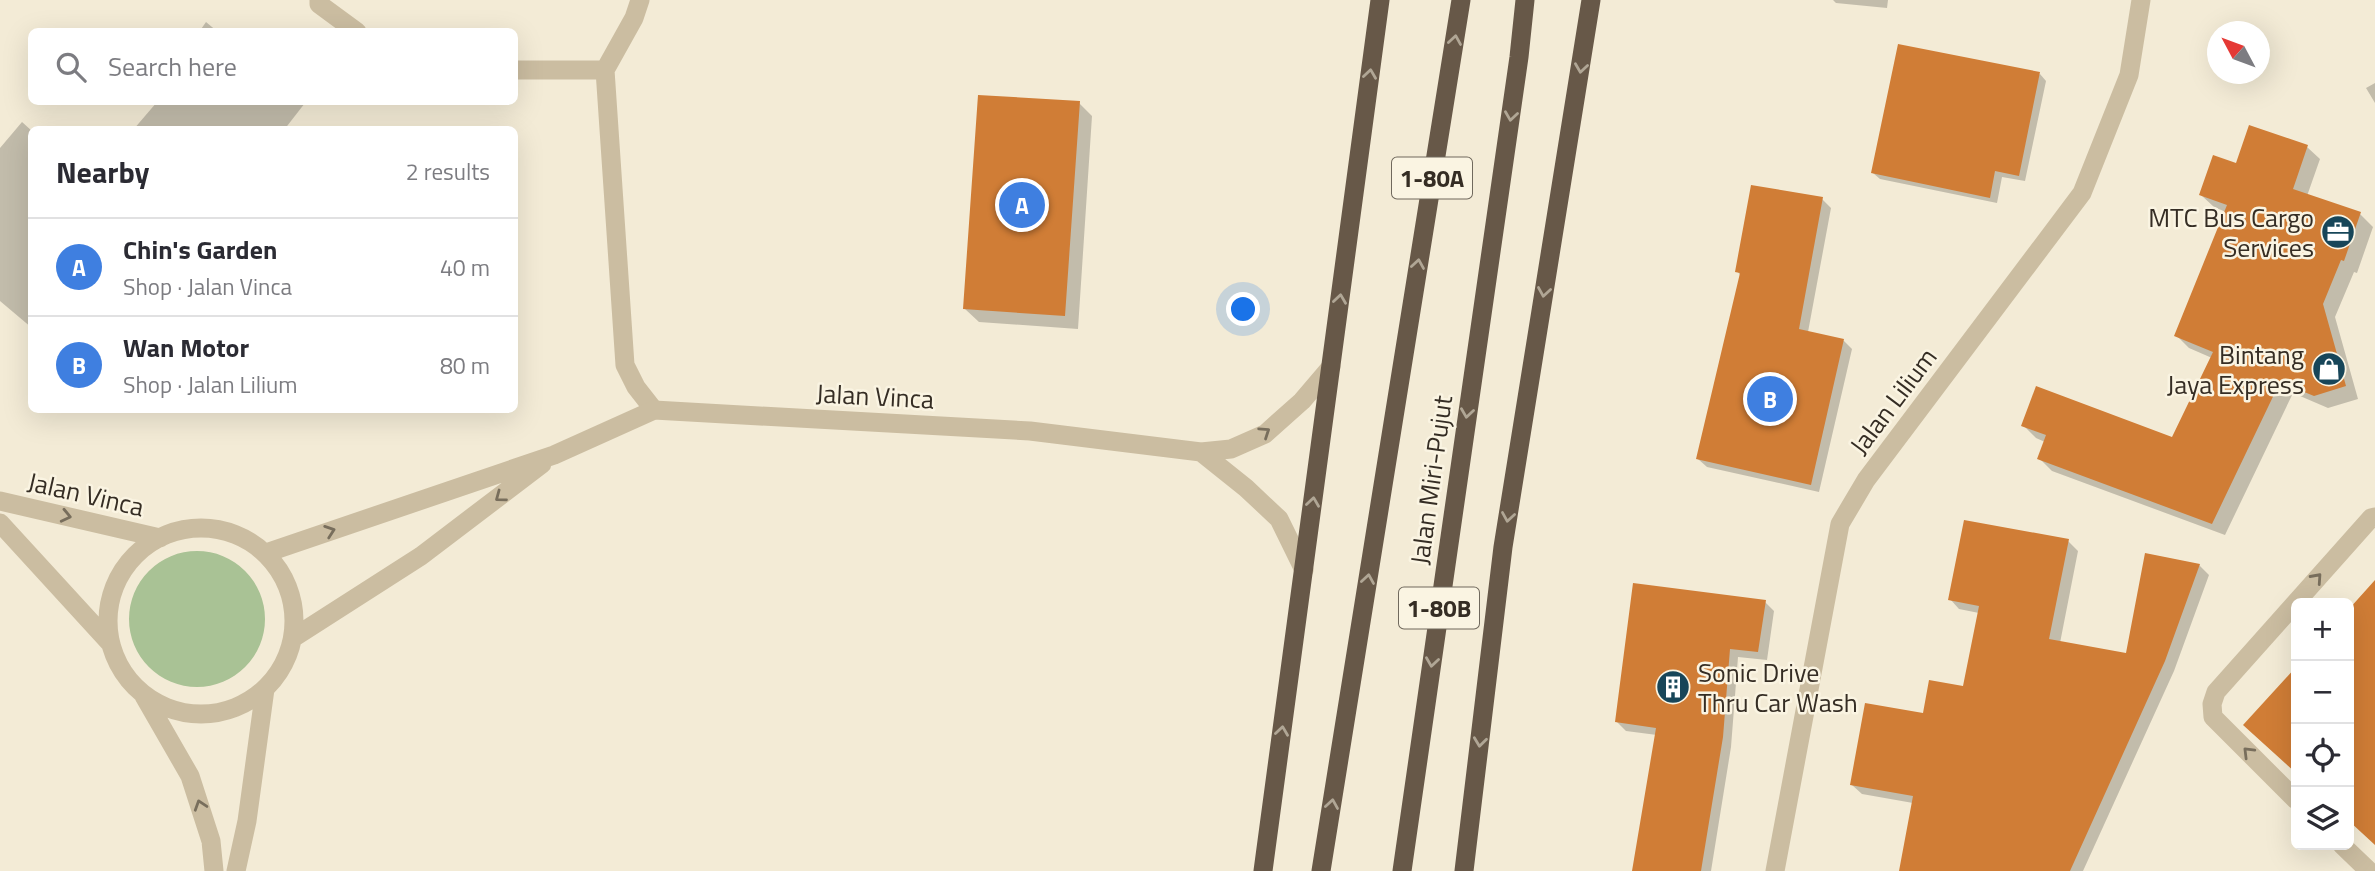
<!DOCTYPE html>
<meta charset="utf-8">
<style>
:root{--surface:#fff;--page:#f7f7f7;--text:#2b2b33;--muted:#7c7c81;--line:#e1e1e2;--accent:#2563eb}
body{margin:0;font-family:"Titillium Web",sans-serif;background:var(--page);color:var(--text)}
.controls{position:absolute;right:21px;bottom:21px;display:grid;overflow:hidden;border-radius:10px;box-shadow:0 7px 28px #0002}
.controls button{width:63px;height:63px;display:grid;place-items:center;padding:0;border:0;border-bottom:2px solid var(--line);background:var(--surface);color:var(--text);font:35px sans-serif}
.compass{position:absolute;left:2207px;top:21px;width:63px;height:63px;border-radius:50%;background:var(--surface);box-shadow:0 7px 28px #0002;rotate:311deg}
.you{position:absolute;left:1244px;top:310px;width:24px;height:24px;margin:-18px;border:5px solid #fff;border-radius:50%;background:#1a73e8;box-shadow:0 0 0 10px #1a73e833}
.badge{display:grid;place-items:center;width:46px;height:46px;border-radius:50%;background:var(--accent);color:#fff;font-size:23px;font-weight:700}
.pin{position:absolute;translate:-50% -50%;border:4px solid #fff;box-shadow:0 2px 7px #0006}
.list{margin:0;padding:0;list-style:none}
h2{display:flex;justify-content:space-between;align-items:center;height:91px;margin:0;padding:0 28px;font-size:30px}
h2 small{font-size:23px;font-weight:400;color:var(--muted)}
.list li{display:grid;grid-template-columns:46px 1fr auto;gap:21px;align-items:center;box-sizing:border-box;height:98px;padding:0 28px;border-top:2px solid var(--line)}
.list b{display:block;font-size:26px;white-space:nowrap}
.list p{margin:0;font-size:23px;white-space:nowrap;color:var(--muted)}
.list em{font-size:23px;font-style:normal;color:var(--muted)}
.icon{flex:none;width:38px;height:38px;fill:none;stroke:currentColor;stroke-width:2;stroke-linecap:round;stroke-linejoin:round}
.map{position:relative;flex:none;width:2375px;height:871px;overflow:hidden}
.search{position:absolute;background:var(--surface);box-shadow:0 7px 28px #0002;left:28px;top:28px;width:490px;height:77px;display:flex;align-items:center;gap:18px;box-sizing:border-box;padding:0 24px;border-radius:10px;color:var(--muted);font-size:26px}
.panel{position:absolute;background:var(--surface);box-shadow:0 7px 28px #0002;left:28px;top:126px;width:490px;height:287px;border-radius:10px}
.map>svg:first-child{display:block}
</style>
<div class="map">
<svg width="2375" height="871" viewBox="0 0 2375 871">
<rect width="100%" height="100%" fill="#f3ebd6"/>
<!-- green -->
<path fill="#a9c295" d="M129 619a68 68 0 1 1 136 0a68 68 0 1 1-136 0Z"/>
<!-- shadow -->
<path fill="#0003" d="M 1833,0 L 1888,0 L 1887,8 L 1836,3 Z
M 206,22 L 218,32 L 199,32 Z
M 2040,74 L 2046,81 L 2025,181 L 2002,177 L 1997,203 L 1880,179 L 1873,173 Z
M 2375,83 L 2375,103 L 2366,88 Z
M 157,102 L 304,102 L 305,103 L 284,130 L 133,130 Z
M 1079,103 L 1092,116 L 1078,329 L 979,322 L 965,309 Z
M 22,122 L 32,131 L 32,328 L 0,301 L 0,148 Z
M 2307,147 L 2320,159 L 2307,196 L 2360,214 L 2373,227 L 2357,273 L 2354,272 L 2335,317 L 2358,399 L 2328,408 L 2293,393 L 2225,535 L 2052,471 L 2039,458 L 2045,442 L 2036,438 L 2023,425 L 2173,439 L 2212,358 L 2189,348 L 2176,335 L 2226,212 L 2214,207 L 2201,195 L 2237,165 Z
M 1822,199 L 1831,208 L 1808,332 L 1844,341 L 1852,349 L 1819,492 L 1707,467 L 1698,459 L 1741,276 L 1737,271 Z
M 2068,541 L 2078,551 L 2060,643 L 2127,655 L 2199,565 L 2209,575 L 2174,671 L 2083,871 L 1901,871 L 1913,803 L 1862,794 L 1852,785 L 1924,715 L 1965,688 L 1979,613 L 1959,609 L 1950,599 Z
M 2375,582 L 2375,843 L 2349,819 L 2349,611 Z
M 1765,602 L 1774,611 L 1767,660 L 1738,657 L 1731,747 L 1711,871 L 1634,871 L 1657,735 L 1626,731 L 1617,722 Z
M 2296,669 L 2296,771 L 2246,725 Z"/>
<!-- building -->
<path fill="#d07d36" d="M 1898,44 L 2040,72 L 2019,176 L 1995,171 L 1990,198 L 1871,173 Z
M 978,95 L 1080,101 L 1065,316 L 963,309 Z
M 2249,125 L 2308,145 L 2293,189 L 2361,212 L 2344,261 L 2341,260 L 2323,304 L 2346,386 L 2314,396 L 2280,382 L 2212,524 L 2037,459 L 2046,435 L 2021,426 L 2036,386 L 2172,437 L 2213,352 L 2174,336 L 2227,205 L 2199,195 L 2213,155 L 2236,163 Z
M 1751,185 L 1823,197 L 1799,329 L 1844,339 L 1811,485 L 1696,459 L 1740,273 L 1735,272 Z
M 1964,520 L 2069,539 L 2049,639 L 2126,653 L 2145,553 L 2200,564 L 2165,661 L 2070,871 L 1899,871 L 1913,796 L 1850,785 L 1865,703 L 1923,713 L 1929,680 L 1963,686 L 1979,606 L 1948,600 Z
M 2375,580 L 2375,845 L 2349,821 L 2349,609 Z
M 1633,583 L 1766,600 L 1758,652 L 1730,649 L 1723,737 L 1701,871 L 1632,871 L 1656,728 L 1615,722 Z
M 2296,667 L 2296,773 L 2243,725 Z"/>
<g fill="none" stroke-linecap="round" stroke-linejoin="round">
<!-- service -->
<path stroke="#cbbda1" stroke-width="19" d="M 319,0 L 319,4 L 357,32
M 640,0 L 634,18 L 605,70 L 625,365 L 636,387 L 654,410
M 514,70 L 605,70
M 2296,800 L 2213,717 L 2212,704 L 2216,692 L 2371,518 L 2375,517
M 2342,845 L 2369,871"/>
<!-- minor -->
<path stroke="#cbbda1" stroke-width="19" d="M 1201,452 L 1246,488 L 1279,519 L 1304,570
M 0,501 L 160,538
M 0,523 L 110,643
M108 621a93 93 0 1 1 186 0a93 93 0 1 1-186 0Z
M 266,553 L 554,455 L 654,410 L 1030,431 L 1201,452 L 1231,449 L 1265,434 L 1302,401 L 1331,367
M 293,638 L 421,556 L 542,464
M 144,696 L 190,776 L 211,841 L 214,871
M 236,871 L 247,821 L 265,689
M 1775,871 L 1840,524 L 1866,480 L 2082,193 L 2129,75 L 2141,0"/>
<!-- trunk -->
<path stroke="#675848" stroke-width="19" d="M 1263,871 L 1380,0
M 1321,871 L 1461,0
M 1402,871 L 1519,57 L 1525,0
M 1464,871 L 1503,547 L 1591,0"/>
</g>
<!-- one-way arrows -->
<defs><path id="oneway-chevron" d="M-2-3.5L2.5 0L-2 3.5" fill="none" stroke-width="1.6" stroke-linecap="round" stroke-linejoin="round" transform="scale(1.75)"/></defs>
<g stroke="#b0a695">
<use href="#oneway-chevron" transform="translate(1455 40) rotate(-81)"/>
<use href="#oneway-chevron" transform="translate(1581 68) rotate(98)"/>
<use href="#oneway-chevron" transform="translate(1370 74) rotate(-82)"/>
<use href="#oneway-chevron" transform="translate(1511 116) rotate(98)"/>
<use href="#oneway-chevron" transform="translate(1418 264) rotate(-81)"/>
<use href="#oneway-chevron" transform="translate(1544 292) rotate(99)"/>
<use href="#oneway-chevron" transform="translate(1340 299) rotate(-82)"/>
<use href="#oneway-chevron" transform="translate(1467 413) rotate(98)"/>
<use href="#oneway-chevron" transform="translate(1313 502) rotate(-82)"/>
<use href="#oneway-chevron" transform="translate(1508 517) rotate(99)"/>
<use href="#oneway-chevron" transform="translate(1368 579) rotate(-81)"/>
<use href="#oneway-chevron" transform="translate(1432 662) rotate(98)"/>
<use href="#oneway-chevron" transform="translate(1282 731) rotate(-82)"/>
<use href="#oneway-chevron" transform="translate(1480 742) rotate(97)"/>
<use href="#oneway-chevron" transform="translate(1332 804) rotate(-81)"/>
</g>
<g stroke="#786e5c">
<use href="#oneway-chevron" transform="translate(1265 432) rotate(-34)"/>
<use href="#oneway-chevron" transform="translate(500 497) rotate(143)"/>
<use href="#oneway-chevron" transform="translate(66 516) rotate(13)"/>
<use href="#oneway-chevron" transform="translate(330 531) rotate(-19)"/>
<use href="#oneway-chevron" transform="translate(2317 578) rotate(-48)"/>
<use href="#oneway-chevron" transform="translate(2248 752) rotate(-135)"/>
<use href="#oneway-chevron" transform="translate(200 805) rotate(-108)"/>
</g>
<!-- icons -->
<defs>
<g id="office-disc" transform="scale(1.75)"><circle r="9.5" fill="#174659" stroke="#faf4e2"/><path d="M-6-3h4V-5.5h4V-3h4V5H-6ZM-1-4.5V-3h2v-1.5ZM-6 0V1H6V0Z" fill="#fff"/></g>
<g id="shop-disc" transform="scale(1.75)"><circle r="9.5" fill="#174659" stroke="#faf4e2"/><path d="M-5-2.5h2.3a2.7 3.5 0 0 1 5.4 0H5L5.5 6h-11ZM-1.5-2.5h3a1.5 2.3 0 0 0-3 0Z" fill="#fff"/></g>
<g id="building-disc" transform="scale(1.75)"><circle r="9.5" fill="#174659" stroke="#faf4e2"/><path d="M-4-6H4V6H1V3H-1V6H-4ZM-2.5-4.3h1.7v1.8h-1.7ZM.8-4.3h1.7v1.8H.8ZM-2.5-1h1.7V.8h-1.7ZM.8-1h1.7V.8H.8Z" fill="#fff"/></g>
</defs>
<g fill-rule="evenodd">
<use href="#office-disc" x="2338" y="232"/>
<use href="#shop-disc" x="2329" y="369"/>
<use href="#building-disc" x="1673" y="687"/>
</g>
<g text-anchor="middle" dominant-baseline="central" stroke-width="5" stroke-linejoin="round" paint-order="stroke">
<!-- shield labels -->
<g fill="#faf4e2" stroke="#70695d" stroke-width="2">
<rect x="1392" y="157.5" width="80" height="41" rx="5"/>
<rect x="1399" y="587.5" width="80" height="41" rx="5"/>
</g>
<g font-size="24" font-weight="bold" fill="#352d24">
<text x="1432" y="178">1-80A</text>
<text x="1439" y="608">1-80B</text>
</g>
<!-- poi labels -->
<g font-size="26" fill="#352d24" stroke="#faf4e2" text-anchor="end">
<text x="2314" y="217">MTC Bus Cargo<tspan x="2314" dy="30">Services</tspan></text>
<text x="2304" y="354">Bintang<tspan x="2304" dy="30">Jaya Express</tspan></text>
<text x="1698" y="672" text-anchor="start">Sonic Drive<tspan x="1698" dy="30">Thru Car Wash</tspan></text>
</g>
<!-- street labels -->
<g font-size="26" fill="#352d24" stroke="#faf4e2">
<text transform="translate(875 396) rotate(3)">Jalan Vinca</text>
<text transform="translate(1893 401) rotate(-53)">Jalan Lilium</text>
<text transform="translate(1431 480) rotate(-82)">Jalan Miri-Pujut</text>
<text transform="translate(86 494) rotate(13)">Jalan Vinca</text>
</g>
</g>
</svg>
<div class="controls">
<button>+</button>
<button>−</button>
<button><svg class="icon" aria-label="locate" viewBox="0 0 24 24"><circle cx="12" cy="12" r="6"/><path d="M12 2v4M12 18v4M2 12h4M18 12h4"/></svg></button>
<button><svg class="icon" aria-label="layers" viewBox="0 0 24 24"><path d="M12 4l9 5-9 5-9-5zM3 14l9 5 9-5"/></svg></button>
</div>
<svg class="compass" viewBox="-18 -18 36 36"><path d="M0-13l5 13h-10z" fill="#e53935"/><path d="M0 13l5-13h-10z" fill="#7c7c81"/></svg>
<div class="you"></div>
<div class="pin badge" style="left:1022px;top:205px;background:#3f7fe0">A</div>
<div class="pin badge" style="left:1770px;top:399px;background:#3f7fe0">B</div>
<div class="search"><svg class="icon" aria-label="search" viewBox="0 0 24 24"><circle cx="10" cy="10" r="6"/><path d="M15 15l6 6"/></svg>Search here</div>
<section class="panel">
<h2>Nearby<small>2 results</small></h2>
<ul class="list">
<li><span class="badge" style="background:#3f7fe0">A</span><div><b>Chin's Garden</b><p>Shop · Jalan Vinca</p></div><em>40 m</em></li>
<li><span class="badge" style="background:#3f7fe0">B</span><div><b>Wan Motor</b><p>Shop · Jalan Lilium</p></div><em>80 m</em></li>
</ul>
</section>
</div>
